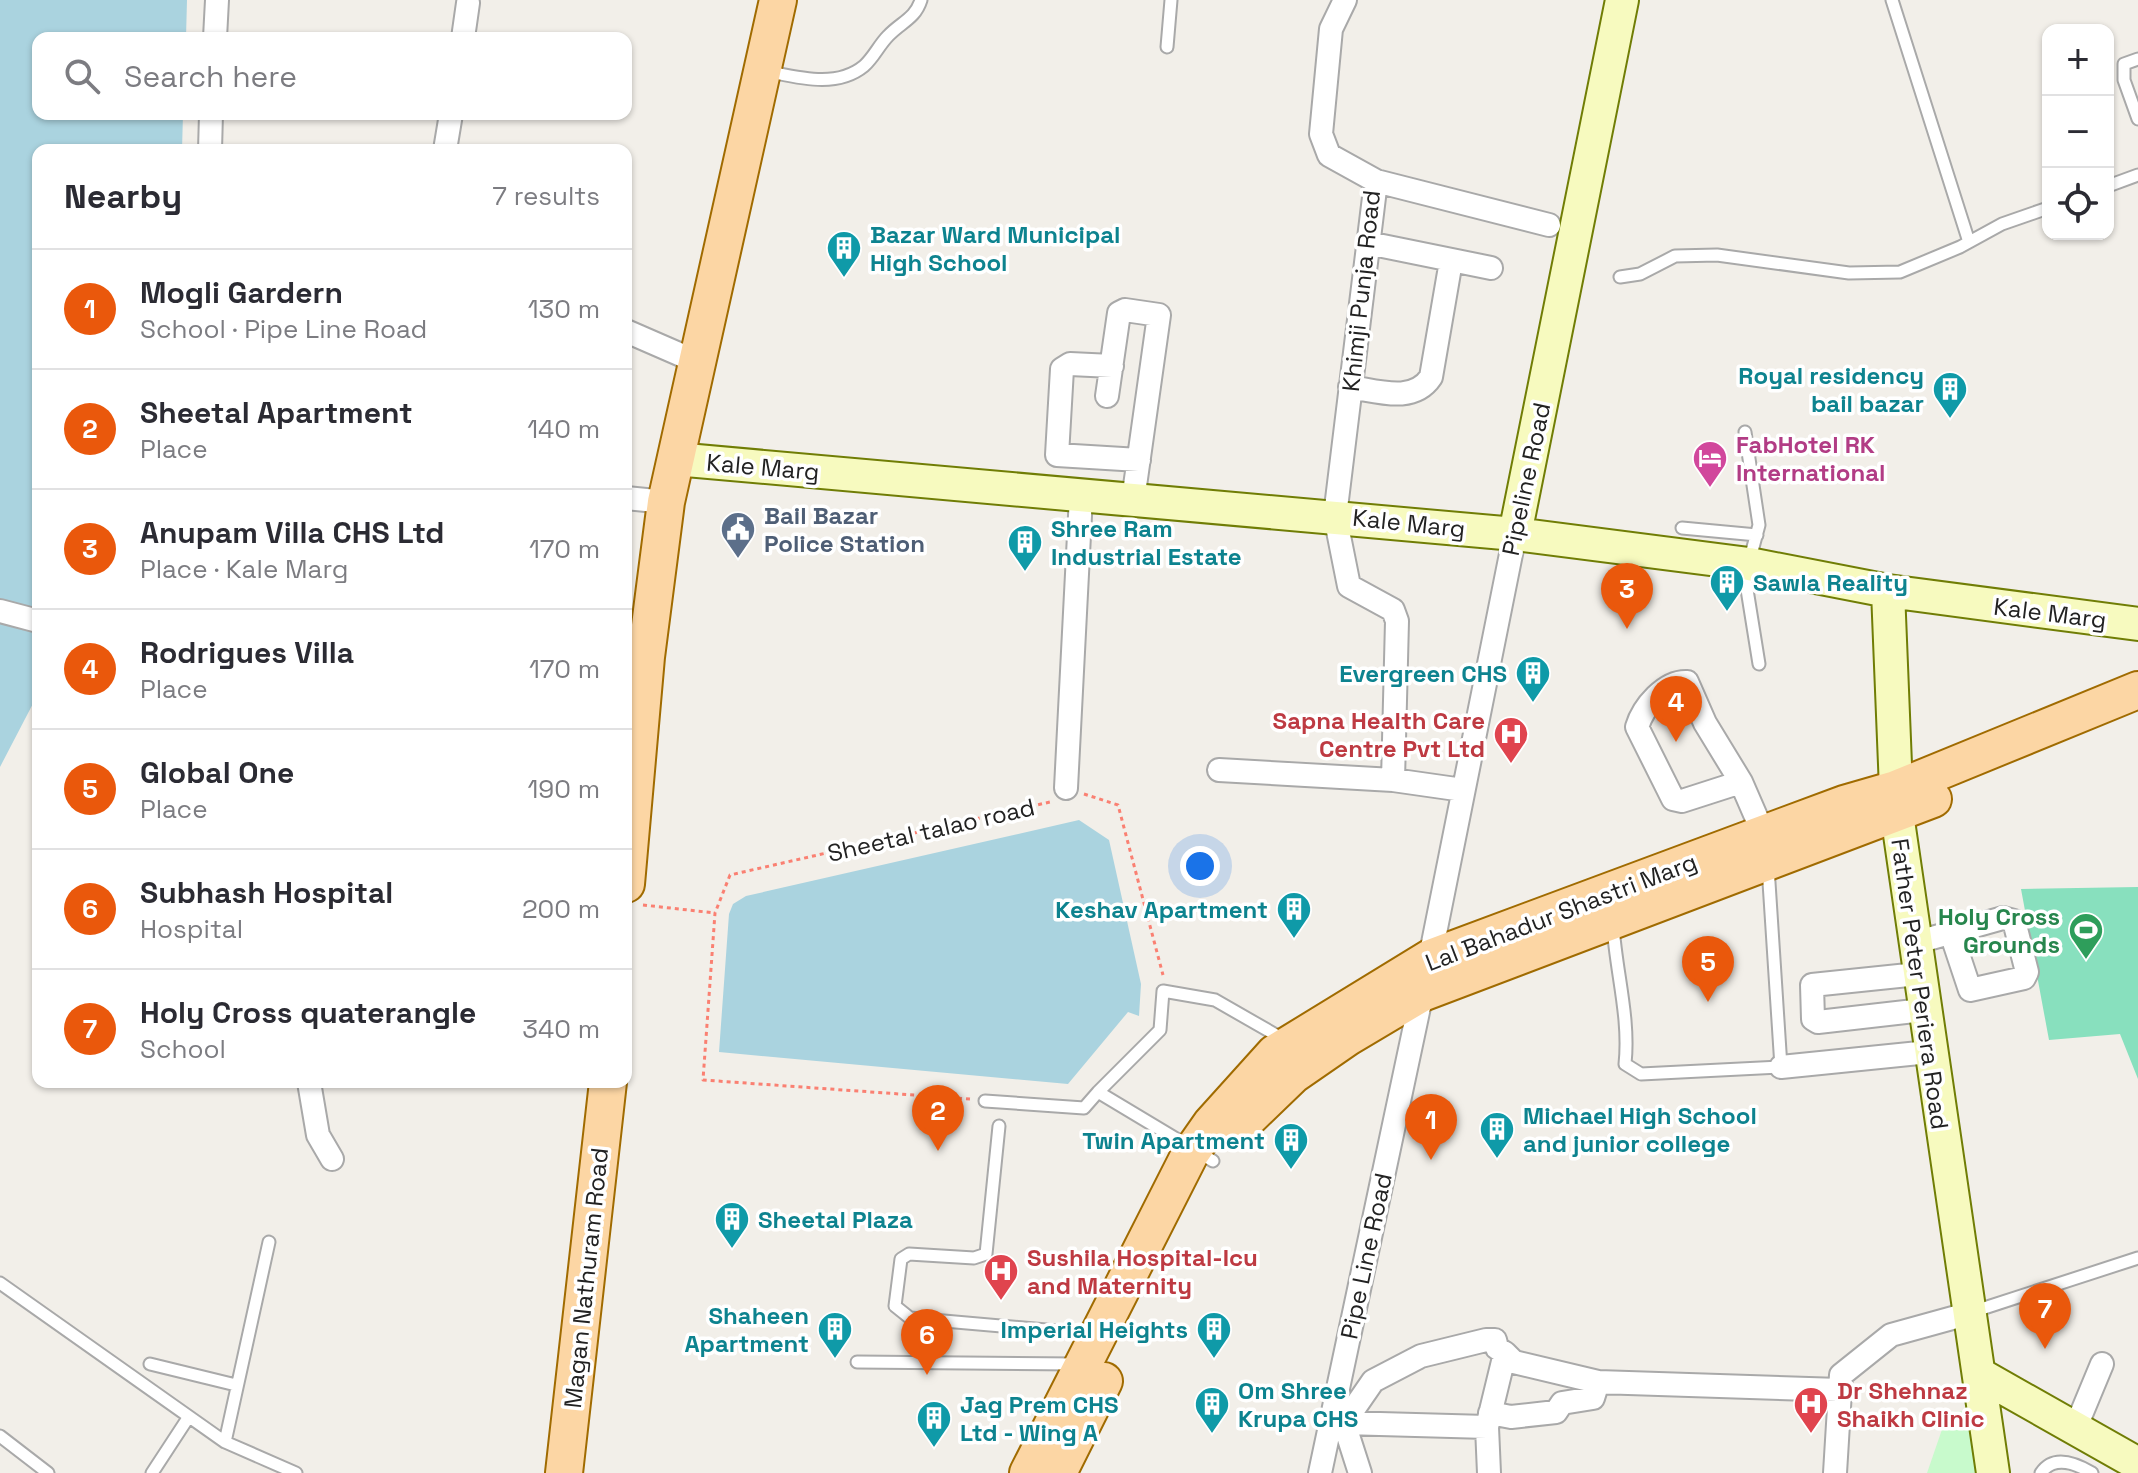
<!DOCTYPE html>
<meta charset="utf-8">
<style>
:root{--surface:#fff;--page:#f2f2f3;--text:#2b2b33;--muted:#7c7c81;--line:#e1e1e2;--accent:#ea580c}
body{margin:0;font-family:"Space Grotesk",sans-serif;background:var(--page);color:var(--text)}
.controls{position:absolute;right:24px;top:24px;display:grid;overflow:hidden;border-radius:16px;box-shadow:0 2px 6px #0004}
.controls button{width:72px;height:72px;display:grid;place-items:center;padding:0;border:0;border-bottom:2px solid var(--line);background:var(--surface);color:var(--text);font:40px sans-serif}
.you{position:absolute;left:1200px;top:866px;width:28px;height:28px;margin:-20px;border:6px solid #fff;border-radius:50%;background:#1a73e8;box-shadow:0 0 0 12px #1a73e833}
.badge{display:grid;place-items:center;width:52px;height:52px;border-radius:50%;background:var(--accent);color:#fff;font-size:26px;font-weight:700}
.pin{position:absolute;translate:-50% -66px;filter:drop-shadow(0 2px 4px #0008)}
.pin::after{content:'';position:absolute;top:42px;width:28px;height:24px;background:inherit;clip-path:polygon(0 0,100% 0,50% 100%)}
.list{margin:0;padding:0;list-style:none}
h2{display:flex;justify-content:space-between;align-items:center;height:104px;margin:0;padding:0 32px;font-size:34px}
h2 small{font-size:26px;font-weight:400;color:var(--muted)}
.list li{display:grid;grid-template-columns:52px 1fr auto;gap:24px;align-items:center;box-sizing:border-box;height:120px;padding:0 32px;border-top:2px solid var(--line)}
.list b{display:block;font-size:30px;white-space:nowrap}
.list p{margin:0;font-size:26px;white-space:nowrap;color:var(--muted)}
.list em{font-size:26px;font-style:normal;color:var(--muted)}
.icon{flex:none;width:44px;height:44px;fill:none;stroke:currentColor;stroke-width:2;stroke-linecap:round;stroke-linejoin:round}
.map{position:relative;flex:none;width:2138px;height:1473px;overflow:hidden}
.search{position:absolute;background:var(--surface);box-shadow:0 2px 6px #0004;left:32px;top:32px;width:600px;height:88px;display:flex;align-items:center;gap:20px;box-sizing:border-box;padding:0 28px;border-radius:16px;color:var(--muted);font-size:30px}
.panel{position:absolute;background:var(--surface);box-shadow:0 2px 6px #0004;left:32px;top:144px;width:600px;height:944px;border-radius:16px}
.map>svg:first-child{display:block}
</style>
<div class="map">
<svg width="2138" height="1473" viewBox="0 0 2138 1473">
<rect width="100%" height="100%" fill="#f2efe9"/>
<!-- park -->
<path fill="#c8facc" d="M 1972,1411 L 1976,1473 L 1927,1473 L 1948,1412 Z"/>
<!-- pitch -->
<path fill="#88e0be" d="M 2138,887 L 2138,1079 L 2120,1034 L 2049,1040 L 2021,889 Z"/>
<!-- water -->
<path fill="#aad3df" d="M 0,0 L 187,0 L 186,38 L 38,38 L 38,114 L 183,114 L 182,150 L 38,150 L 38,694 L 0,767 Z
M 1079,820 L 1109,840 L 1141,984 L 1139,1016 L 1128,1012 L 1068,1084 L 719,1052 L 729,914 L 733,904 L 746,896 Z"/>
<g fill="none" stroke-linecap="round" stroke-linejoin="round">
<!-- lane casing -->
<g stroke="#a9a9a9" stroke-width="15">
<path id="lane" d="M 1892,0 L 1969,242
M 1167,47 L 1171,0
M 2138,59 L 2124,64 L 2124,80 L 2138,119
M 766,71 C 797,77 836,89 864,66 C 874,57 879,45 888,36 C 901,22 915,19 921,0
M 2108,186 L 2138,175
M 1620,277 L 1640,274 L 1675,256 L 1717,255 L 1849,273 L 1900,272 L 1960,247 L 2002,224 L 2048,208
M 1745,432 L 1759,525 L 1745,577 L 1759,664
M 1682,528 L 1757,535
M 1613,926 C 1616,972 1630,1018 1625,1064 L 1641,1074 L 1781,1067 L 1768,867
M 1098,1092 L 1160,1030 L 1163,991 L 1215,1000 L 1283,1039
M 985,1101 L 1084,1108 L 1098,1092 L 1213,1161
M 999,1126 L 986,1254 L 974,1258 L 909,1254 L 901,1259 L 895,1306 L 910,1318 L 1091,1334
M 0,1283 L 225,1442 L 296,1473
M 1972,1312 L 2138,1258
M 857,1362 L 1076,1364
M 150,1364 L 236,1385
M 0,1436 L 48,1473
M 225,1442 L 269,1242
M 152,1473 L 188,1418
M 2041,1473 C 2054,1454 2077,1464 2092,1473"/>
</g>
<!-- street casing -->
<g stroke="#a9a9a9" stroke-width="26">
<path id="street" d="M 1345,0 L 1331,29 L 1321,134 L 1329,155 L 1376,181 L 1335,516 L 1349,586 L 1393,610 L 1397,621 L 1393,780
M 215,38 L 217,0
M 463,38 L 468,3
M 210,150 L 211,114
M 445,150 L 451,114
M 1376,181 L 1549,225
M 1368,243 L 1491,268
M 626,331 L 695,361
M 1112,366 L 1070,364 L 1062,369 L 1057,455 L 1139,460
M 1350,387 C 1378,391 1413,404 1431,377 L 1451,261
M 1107,396 L 1119,313 L 1125,310 L 1159,315 L 1133,500
M 626,498 L 666,502
M 0,611 L 38,621
M 1219,770 L 1393,780 L 1463,790
M 1741,782 L 1682,801 L 1673,799 L 1637,727 C 1643,707 1665,681 1687,682 L 1705,723 L 1741,782 L 1764,835
M 1066,788 L 1081,496
M 1914,943 L 2003,918 L 2014,921 L 2027,972 L 2024,978 L 1970,990 L 1951,933
M 1430,958 L 1515,534
M 1918,974 L 1812,985 L 1813,1019 L 1818,1022 L 1923,1010
M 1781,1067 L 1929,1052
M 309,1082 L 318,1135 L 332,1159
M 1486,1340 L 1495,1340 L 1497,1348 L 1505,1353 L 1487,1427 L 1344,1423 L 1373,1381 L 1421,1356 Z
M 1505,1353 L 1514,1362 L 1598,1382 L 1840,1390
M 1490,1413 L 1511,1417 L 1556,1412 L 1562,1403 L 1593,1398 L 1598,1382
M 1344,1423 L 1360,1473
M 1487,1427 L 1489,1473
M 2075,1429 L 2102,1364
M 1320,1473 L 1422,993
M 1835,1473 L 1841,1375 L 1891,1335 L 1967,1314"/>
</g>
<!-- secondary casing -->
<g stroke="#707d05" stroke-width="36">
<path id="secondary" d="M 675,459 L 1515,534 L 1749,564 L 1888,591 L 2138,624
M 1515,534 L 1622,0
M 1888,591 L 1897,814 L 1993,1473
M 1979,1374 L 2138,1464"/>
</g>
<!-- primary casing -->
<g stroke="#a06b00" stroke-width="40">
<path id="primary" d="M 626,884 L 646,657 L 666,502 L 778,0
M 1235,1131 L 1293,1075 L 1348,1037 L 1422,993 L 1933,799
M 564,1473 L 608,1082
M 1028,1473 L 1190,1154 L 1211,1124 L 1275,1053 L 1430,958 L 1844,804 L 1896,789 L 2138,690
M 1058,1473 L 1104,1381"/>
</g>
<!-- path -->
<path stroke="#fa8072" stroke-width="3" stroke-dasharray="4 4" stroke-linecap="butt" d="M 1084,794 L 1118,805 L 1163,975
M 643,905 L 715,913
M 970,1099 L 703,1080 L 715,913 L 730,875 L 1050,802"/>
<!-- lane -->
<use href="#lane" stroke="#fff" stroke-width="11"/>
<!-- street -->
<use href="#street" stroke="#fff" stroke-width="22"/>
<!-- secondary -->
<use href="#secondary" stroke="#f7fabf" stroke-width="32"/>
<!-- primary -->
<use href="#primary" stroke="#fcd6a4" stroke-width="36"/>
</g>
<!-- icons -->
<defs>
<g id="building-pin" transform="scale(1.8)"><path d="M0 17L-7.5 6A9.5 9.5 0 1 1 7.5 6Z" fill="#0f9aa8" stroke="#fff"/><path d="M-4-6H4V6H1V3H-1V6H-4ZM-2.5-4.3h1.7v1.8h-1.7ZM.8-4.3h1.7v1.8H.8ZM-2.5-1h1.7V.8h-1.7ZM.8-1h1.7V.8H.8Z" fill="#fff"/></g>
<g id="hotel-pin" transform="scale(1.8)"><path d="M0 17L-7.5 6A9.5 9.5 0 1 1 7.5 6Z" fill="#d1479c" stroke="#fff"/><path d="M-6-4.5h1.5V1H6V5H4.5V3h-9V5H-6ZM-4 0a1.8 1.8 0 1 1 3.6 0ZM.5 0V-2.5h3Q6-2.5 6 0Z" fill="#fff"/></g>
<g id="civic-pin" transform="scale(1.8)"><path d="M0 17L-7.5 6A9.5 9.5 0 1 1 7.5 6Z" fill="#5c6f8a" stroke="#fff"/><path d="M-.6-6.5H3V-4.5H.6V-3L4-1V1h2V6H-6V1h2V-1L-.6-3ZM-1.2 2.5V6h2.4V2.5Z" fill="#fff"/></g>
<g id="hospital-pin" transform="scale(1.8)"><path d="M0 17L-7.5 6A9.5 9.5 0 1 1 7.5 6Z" fill="#e0444e" stroke="#fff"/><path d="M-5-5h3v3.5h4V-5h3V5h-3V1.5h-4V5h-3Z" fill="#fff"/></g>
<g id="stadium-pin" transform="scale(1.8)"><path d="M0 17L-7.5 6A9.5 9.5 0 1 1 7.5 6Z" fill="#2e9e5b" stroke="#fff"/><path d="M0-5a6.5 5 0 1 0 0 10a6.5 5 0 1 0 0-10ZM-3.5-1.8h7v3.6h-7Z" fill="#fff"/></g>
</defs>
<g fill-rule="evenodd">
<use href="#building-pin" x="844" y="248"/>
<use href="#building-pin" x="1950" y="389"/>
<use href="#hotel-pin" x="1710" y="458"/>
<use href="#civic-pin" x="738" y="529"/>
<use href="#building-pin" x="1025" y="542"/>
<use href="#building-pin" x="1727" y="582"/>
<use href="#building-pin" x="1533" y="673"/>
<use href="#hospital-pin" x="1511" y="734"/>
<use href="#building-pin" x="1294" y="909"/>
<use href="#stadium-pin" x="2086" y="930"/>
<use href="#building-pin" x="1497" y="1129"/>
<use href="#building-pin" x="1291" y="1140"/>
<use href="#building-pin" x="732" y="1219"/>
<use href="#hospital-pin" x="1001" y="1271"/>
<use href="#building-pin" x="835" y="1329"/>
<use href="#building-pin" x="1214" y="1329"/>
<use href="#building-pin" x="1212" y="1404"/>
<use href="#hospital-pin" x="1811" y="1404"/>
<use href="#building-pin" x="934" y="1418"/>
</g>
<g text-anchor="middle" dominant-baseline="central" stroke-width="7" stroke-linejoin="round" paint-order="stroke">
<!-- culture labels -->
<g font-size="24" font-weight="bold" fill="#0d838f" stroke="#fff" text-anchor="start">
<text x="870" y="234">Bazar Ward Municipal<tspan x="870" dy="28">High School</tspan></text>
<text x="1924" y="375" text-anchor="end">Royal residency<tspan x="1924" dy="28">bail bazar</tspan></text>
<text x="1051" y="528">Shree Ram<tspan x="1051" dy="28">Industrial Estate</tspan></text>
<text x="1753" y="582">Sawla Reality</text>
<text x="1507" y="673" text-anchor="end">Evergreen CHS</text>
<text x="1268" y="909" text-anchor="end">Keshav Apartment</text>
<text x="1523" y="1115">Michael High School<tspan x="1523" dy="28">and junior college</tspan></text>
<text x="1265" y="1140" text-anchor="end">Twin Apartment</text>
<text x="758" y="1219">Sheetal Plaza</text>
<text x="809" y="1315" text-anchor="end">Shaheen<tspan x="809" dy="28">Apartment</tspan></text>
<text x="1188" y="1329" text-anchor="end">Imperial Heights</text>
<text x="1238" y="1390">Om Shree<tspan x="1238" dy="28">Krupa CHS</tspan></text>
<text x="960" y="1404">Jag Prem CHS<tspan x="960" dy="28">Ltd - Wing A</tspan></text>
</g>
<!-- street labels -->
<g font-size="24" fill="#222" stroke="#fff">
<text transform="translate(1361 291) rotate(-84)">Khimji Punja Road</text>
<text transform="translate(763 467) rotate(5)">Kale Marg</text>
<text transform="translate(1526 479) rotate(-78)">Pipeline Road</text>
<text transform="translate(1409 523) rotate(6)">Kale Marg</text>
<text transform="translate(2050 613) rotate(7)">Kale Marg</text>
<text transform="translate(931 830) rotate(-13)">Sheetal talao road</text>
<text transform="translate(1561 912) rotate(-21)">Lal Bahadur Shastri Marg</text>
<text transform="translate(1920 984) rotate(82)">Father Peter Periera Road</text>
<text transform="translate(1366 1256) rotate(-78)">Pipe Line Road</text>
<text transform="translate(586 1278) rotate(-84)">Magan Nathuram Road</text>
</g>
<!-- hotel labels -->
<g font-size="24" font-weight="bold" fill="#b23c85" stroke="#fff" text-anchor="start">
<text x="1736" y="444">FabHotel RK<tspan x="1736" dy="28">International</tspan></text>
</g>
<!-- service labels -->
<g font-size="24" font-weight="bold" fill="#4e5e75" stroke="#fff" text-anchor="start">
<text x="764" y="515">Bail Bazar<tspan x="764" dy="28">Police Station</tspan></text>
</g>
<!-- health labels -->
<g font-size="24" font-weight="bold" fill="#be3a42" stroke="#fff" text-anchor="start">
<text x="1485" y="720" text-anchor="end">Sapna Health Care<tspan x="1485" dy="28">Centre Pvt Ltd</tspan></text>
<text x="1027" y="1257">Sushila Hospital-Icu<tspan x="1027" dy="28">and Maternity</tspan></text>
<text x="1837" y="1390">Dr Shehnaz<tspan x="1837" dy="28">Shaikh Clinic</tspan></text>
</g>
<!-- leisure labels -->
<g font-size="24" font-weight="bold" fill="#27864d" stroke="#fff" text-anchor="end">
<text x="2060" y="916">Holy Cross<tspan x="2060" dy="28">Grounds</tspan></text>
</g>
</g>
</svg>
<div class="controls">
<button>+</button>
<button>−</button>
<button><svg class="icon" aria-label="locate" viewBox="0 0 24 24"><circle cx="12" cy="12" r="6"/><path d="M12 2v4M12 18v4M2 12h4M18 12h4"/></svg></button>
</div>
<div class="you"></div>
<div class="pin badge" style="left:1431px;top:1160px">1</div>
<div class="pin badge" style="left:938px;top:1151px">2</div>
<div class="pin badge" style="left:1627px;top:629px">3</div>
<div class="pin badge" style="left:1676px;top:742px">4</div>
<div class="pin badge" style="left:1708px;top:1002px">5</div>
<div class="pin badge" style="left:927px;top:1375px">6</div>
<div class="pin badge" style="left:2045px;top:1349px">7</div>
<div class="search"><svg class="icon" aria-label="search" viewBox="0 0 24 24"><circle cx="10" cy="10" r="6"/><path d="M15 15l6 6"/></svg>Search here</div>
<section class="panel">
<h2>Nearby<small>7 results</small></h2>
<ul class="list">
<li><span class="badge">1</span><div><b>Mogli Gardern</b><p>School · Pipe Line Road</p></div><em>130 m</em></li>
<li><span class="badge">2</span><div><b>Sheetal Apartment</b><p>Place</p></div><em>140 m</em></li>
<li><span class="badge">3</span><div><b>Anupam Villa CHS Ltd</b><p>Place · Kale Marg</p></div><em>170 m</em></li>
<li><span class="badge">4</span><div><b>Rodrigues Villa</b><p>Place</p></div><em>170 m</em></li>
<li><span class="badge">5</span><div><b>Global One</b><p>Place</p></div><em>190 m</em></li>
<li><span class="badge">6</span><div><b>Subhash Hospital</b><p>Hospital</p></div><em>200 m</em></li>
<li><span class="badge">7</span><div><b>Holy Cross quaterangle</b><p>School</p></div><em>340 m</em></li>
</ul>
</section>
</div>
